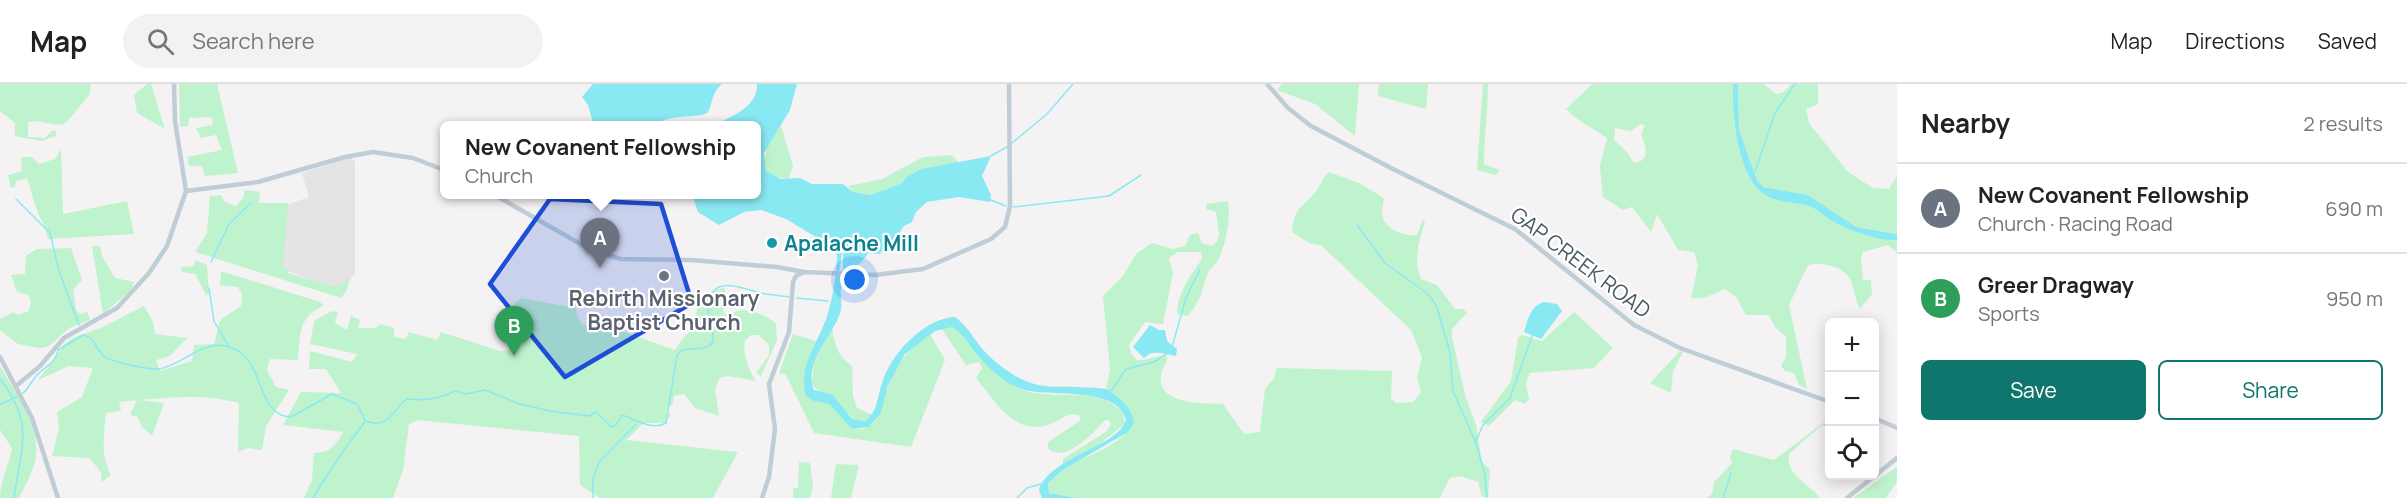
<!DOCTYPE html>
<meta charset="utf-8">
<style>
:root{--surface:#fff;--page:#f2f2f2;--text:#222;--muted:#767676;--line:#e0e0e0;--accent:#0f766e}
body{margin:0;font-family:Manrope,sans-serif;background:var(--page);color:var(--text)}
.controls{position:absolute;right:18px;bottom:18px;display:grid;overflow:hidden;border-radius:9px;box-shadow:0 3px 15px #0003}
.controls button{width:54px;height:54px;display:grid;place-items:center;padding:0;border:0;border-bottom:2px solid var(--line);background:var(--surface);color:var(--text);font:30px sans-serif}
.you{position:absolute;left:855px;top:196px;width:21px;height:21px;margin:-15px;border:4px solid #fff;border-radius:50%;background:#1a73e8;box-shadow:0 0 0 9px #1a73e833}
.badge{display:grid;place-items:center;width:39px;height:39px;border-radius:50%;background:var(--accent);color:#fff;font-size:20px;font-weight:700}
.pin{position:absolute;translate:-50% -50px;filter:drop-shadow(0 2px 3px #0008)}
.pin::after{content:'';position:absolute;top:32px;width:21px;height:18px;background:inherit;clip-path:polygon(0 0,100% 0,50% 100%)}
.popup{position:absolute;left:440px;top:37px;width:321px;height:78px;box-sizing:border-box;display:grid;place-content:center;border-radius:9px;background:var(--surface);filter:drop-shadow(0 2px 4px #0005);font-size:20px;white-space:nowrap;color:var(--muted)}
.popup b{font-size:22px;color:var(--text)}
.popup::after{content:'';position:absolute;left:50%;top:100%;margin-left:-12px;border:12px solid transparent;border-top-color:var(--surface)}
.list{margin:0;padding:0;list-style:none}
h2{display:flex;justify-content:space-between;align-items:center;height:78px;margin:0;padding:0 24px;font-size:26px}
h2 small{font-size:20px;font-weight:400;color:var(--muted)}
.list li{display:grid;grid-template-columns:39px 1fr auto;gap:18px;align-items:center;box-sizing:border-box;height:90px;padding:0 24px;border-top:2px solid var(--line)}
.list b{display:block;font-size:22px;white-space:nowrap}
.list p{margin:0;font-size:20px;white-space:nowrap;color:var(--muted)}
.list em{font-size:20px;font-style:normal;color:var(--muted)}
.actions{display:flex;gap:12px;padding:18px 24px}
.actions a{flex:1;padding:14px 0;border:2px solid var(--accent);border-radius:9px;text-align:center;font-size:21px;color:var(--accent)}
.actions .main{background:var(--accent);color:#fff}
.icon{flex:none;width:33px;height:33px;fill:none;stroke:currentColor;stroke-width:2;stroke-linecap:round;stroke-linejoin:round}
.map{position:relative;flex:none;width:1897px;height:414px;overflow:hidden}
header{display:flex;align-items:center;gap:36px;box-sizing:border-box;height:84px;padding:0 30px;background:var(--surface);border-bottom:2px solid var(--line)}
header strong{font-size:28px}
nav{display:flex;gap:33px;margin-inline-start:auto;font-size:21px}
.search{width:420px;height:54px;background:var(--page);display:flex;align-items:center;gap:15px;box-sizing:border-box;padding:0 21px;border-radius:33px;color:var(--muted);font-size:22px}
main{display:flex}
aside{flex:1;background:var(--surface)}
.map>svg:first-child{display:block}
</style>
<header>
<strong>Map</strong>
<div class="search"><svg class="icon" aria-label="search" viewBox="0 0 24 24"><circle cx="10" cy="10" r="6"/><path d="M15 15l6 6"/></svg>Search here</div>
<nav><a>Map</a><a>Directions</a><a>Saved</a></nav>
</header>
<main>
<div class="map">
<svg width="1897" height="414" viewBox="0 0 1897 414">
<rect width="100%" height="100%" fill="#f4f2f2"/>
<!-- education -->
<path fill="#e5e3e4" d="M 351,73 L 355,77 L 355,190 L 340,207 L 282,185 L 284,122 L 309,113 L 302,89 Z"/>
<!-- green -->
<path fill="#bff3cd" fill-rule="evenodd" d="M 0,0 L 91,0 L 89,11 L 66,39 C 54,44 41,35 28,38 L 28,53 L 45,54 L 52,47 L 56,47 L 56,52 L 41,57 L 15,52 L 15,39 L 0,27 Z
M 147,0 L 151,0 L 165,45 L 137,29 L 134,11 Z
M 179,0 L 217,0 L 238,89 L 205,92 L 202,82 L 189,82 L 187,73 L 222,66 L 216,51 L 201,54 L 196,44 L 213,41 L 212,33 L 189,34 L 188,42 L 180,43 Z
M 1282,0 L 1359,0 L 1355,52 L 1315,20 L 1277,6 Z
M 1379,0 L 1428,0 L 1426,25 L 1378,12 Z
M 1483,0 L 1488,0 C 1488,27 1484,52 1484,80 L 1500,86 L 1496,91 L 1477,86 Z
M 1592,0 L 1733,0 C 1732,30 1737,98 1769,113 C 1783,120 1800,117 1813,124 C 1820,127 1825,133 1832,137 C 1847,146 1879,158 1897,156 L 1897,169 L 1888,161 L 1863,168 L 1861,176 L 1863,196 L 1871,196 L 1872,210 L 1860,225 C 1854,213 1855,206 1851,197 C 1845,182 1821,178 1808,181 L 1789,221 L 1807,305 L 1799,301 L 1794,289 L 1785,287 L 1781,282 L 1786,273 L 1786,253 L 1775,243 L 1769,231 L 1746,231 L 1736,213 L 1725,205 L 1704,214 L 1691,214 L 1698,182 L 1694,168 L 1678,166 L 1657,130 L 1651,148 L 1632,123 L 1623,126 L 1603,113 L 1600,82 L 1607,54 C 1593,44 1578,38 1566,25 ZM 1641,40 L 1645,42 L 1641,50 C 1646,62 1651,77 1634,79 L 1627,68 L 1614,56 L 1615,44 L 1631,47 Z
M 1738,0 L 1764,0 L 1776,10 L 1784,8 L 1791,0 L 1818,0 L 1818,20 L 1806,25 L 1809,39 L 1848,88 L 1873,104 L 1889,105 L 1897,92 L 1897,150 L 1856,143 L 1808,111 L 1763,103 L 1757,96 L 1739,46 Z
M 781,42 L 793,82 L 788,95 L 769,91 L 764,81 L 767,63 Z
M 61,65 L 63,130 L 127,117 L 134,150 L 48,155 C 45,136 40,138 36,123 C 32,113 32,105 27,95 L 16,97 L 15,103 L 11,104 L 8,91 L 22,87 L 21,73 L 32,73 L 39,80 L 55,75 Z
M 952,71 L 959,79 L 919,87 L 902,99 L 871,111 L 853,108 L 848,102 L 882,95 L 923,73 Z
M 1329,88 L 1359,99 L 1384,114 C 1383,120 1381,129 1383,134 C 1387,146 1407,153 1417,151 L 1423,136 L 1425,137 C 1420,156 1412,176 1421,195 L 1437,201 L 1455,225 L 1463,225 L 1467,229 L 1452,245 L 1452,253 L 1465,311 L 1476,341 L 1482,378 L 1490,386 L 1488,413 L 1482,413 L 1478,398 L 1461,392 L 1450,394 L 1440,414 L 1077,414 L 1049,409 L 1048,398 C 1071,372 1115,370 1134,339 L 1106,305 L 1110,286 L 1103,212 L 1123,192 L 1136,170 L 1152,159 L 1172,165 L 1185,162 L 1190,151 L 1198,149 L 1202,159 L 1211,162 L 1217,158 L 1219,150 L 1216,128 L 1206,125 L 1206,120 L 1228,117 C 1231,134 1226,162 1217,178 C 1214,182 1210,184 1208,189 C 1200,210 1203,213 1188,232 L 1177,230 C 1178,208 1190,192 1202,175 L 1201,168 L 1178,168 L 1169,174 L 1173,189 L 1163,240 L 1145,238 L 1129,261 L 1131,269 L 1137,276 C 1149,277 1154,270 1167,273 C 1167,280 1162,285 1161,291 C 1157,322 1204,319 1223,320 L 1244,350 L 1260,348 L 1265,305 L 1274,294 L 1277,284 L 1392,287 L 1391,315 L 1397,319 L 1413,318 L 1421,308 L 1417,294 L 1422,273 L 1411,246 L 1322,162 L 1309,159 L 1292,148 C 1294,123 1302,124 1316,107 C 1321,101 1322,94 1329,88 Z
M 245,106 L 260,108 L 259,119 L 288,119 L 283,184 L 288,186 L 288,189 L 331,202 L 340,201 L 350,194 L 347,206 L 341,214 L 195,168 L 207,149 L 210,112 L 221,111 L 225,118 L 236,122 L 243,114 Z
M 92,162 L 100,162 L 102,172 L 115,194 L 134,198 L 132,205 L 103,230 Z
M 71,164 L 82,196 L 73,205 L 76,226 L 80,230 L 87,228 L 90,236 L 69,244 L 49,262 L 41,264 L 18,260 L 0,246 L 0,235 L 13,228 L 18,231 L 29,227 L 31,218 L 28,211 L 17,208 L 11,191 L 25,190 L 26,172 L 37,165 Z
M 195,176 L 207,181 L 209,210 L 206,211 L 195,190 L 182,188 L 181,183 L 194,182 Z
M 221,187 L 320,218 L 324,222 C 298,231 300,253 298,276 L 270,275 L 267,286 L 276,303 L 289,306 L 266,342 L 262,366 L 248,364 L 238,368 L 239,319 C 205,310 173,313 139,316 L 164,319 L 152,352 L 141,342 L 138,333 L 130,331 L 137,316 L 119,318 L 121,327 L 106,329 C 104,351 100,370 111,391 L 102,398 L 101,389 L 90,374 L 52,372 L 59,344 L 57,328 L 82,313 L 93,284 L 69,282 L 38,296 L 65,260 L 73,254 L 103,243 L 144,222 L 153,238 L 155,250 L 187,254 L 170,272 L 156,276 L 160,287 L 192,277 L 194,261 L 214,260 L 220,236 L 241,222 L 242,211 L 238,203 L 220,201 Z
M 724,204 L 726,208 L 723,222 L 724,230 C 732,231 736,226 744,226 C 753,226 770,233 776,240 L 777,256 L 761,292 L 756,289 L 769,271 L 769,261 L 759,251 L 751,251 L 745,256 C 742,270 749,286 756,297 L 728,292 L 719,294 L 715,306 L 719,332 L 695,324 L 684,310 L 674,312 L 673,319 L 665,328 L 671,331 L 664,339 L 644,339 L 626,356 L 738,368 L 713,414 L 600,414 L 580,401 L 579,352 L 418,336 L 409,340 L 403,386 L 393,414 L 304,414 L 312,396 L 314,369 C 330,369 336,361 343,348 L 283,341 L 301,308 L 341,309 L 326,285 L 309,285 L 310,267 L 352,278 L 357,270 L 310,260 L 314,237 L 332,227 L 338,228 L 335,239 L 347,246 L 351,232 L 360,236 L 358,244 L 375,244 L 380,240 L 394,244 L 394,253 L 406,255 L 409,248 L 437,256 L 441,248 L 500,267 L 512,266 L 513,246 L 508,226 L 521,214 L 575,224 L 581,240 L 597,245 L 610,243 L 675,266 C 680,256 690,249 693,242 C 701,221 691,211 724,204 Z
M 1574,228 L 1613,264 L 1594,284 L 1530,289 L 1526,300 L 1529,315 L 1525,320 L 1515,316 L 1489,342 L 1481,338 L 1511,297 L 1518,254 L 1522,251 L 1542,257 Z
M 832,242 C 834,259 837,272 852,282 L 853,312 L 857,324 L 872,331 L 865,337 L 852,335 L 833,311 L 819,308 L 812,300 L 814,279 Z
M 949,242 L 956,244 C 975,267 992,290 1019,304 C 1053,320 1096,298 1123,329 L 1125,340 L 1093,365 L 1063,380 L 1063,375 L 1107,347 L 1111,340 L 1109,336 L 1105,336 C 1095,348 1064,381 1048,364 L 1048,358 L 1080,337 L 1080,332 C 1072,328 1066,332 1059,336 C 1019,359 998,321 976,294 L 982,284 L 979,278 L 966,281 L 941,244 Z
M 793,250 L 816,257 L 804,291 L 814,317 L 829,320 L 852,345 C 881,349 881,320 889,300 C 892,291 899,280 905,272 C 911,263 922,258 930,250 L 945,276 L 911,363 L 814,349 L 786,291 L 779,289 Z
M 1680,267 L 1683,268 L 1673,287 L 1671,309 L 1650,299 Z
M 0,282 C 15,308 40,340 36,371 C 35,385 25,402 19,414 L 0,414 C 0,396 9,382 12,364 L 0,346 Z
M 1829,338 L 1829,344 L 1822,341 L 1789,370 C 1786,392 1808,399 1820,414 L 1707,414 L 1712,410 L 1714,398 L 1732,379 L 1730,372 L 1733,365 L 1774,376 L 1823,339 Z
M 799,378 L 810,379 L 813,402 L 810,414 L 793,414 L 793,404 L 798,404 Z
M 836,380 L 859,381 L 851,414 L 831,414 Z
M 1897,383 L 1897,398 L 1886,414 L 1853,414 Z"/>
<!-- water -->
<path fill="#89e9f3" d="M 593,0 L 722,0 C 710,10 712,25 707,29 C 696,35 670,29 655,41 L 594,42 L 588,21 L 582,13 Z
M 757,0 L 797,0 L 790,26 L 764,69 L 766,87 L 781,95 L 800,94 L 812,100 L 843,100 L 853,108 L 871,111 L 902,99 L 907,93 L 921,85 L 991,72 L 982,92 L 991,111 L 990,118 L 959,113 L 927,118 L 916,128 L 912,138 L 904,142 L 893,159 L 879,170 L 868,169 C 862,180 850,186 844,197 C 837,208 844,218 840,229 C 833,252 803,278 814,306 L 833,311 L 852,335 L 865,337 C 878,328 877,313 882,299 C 890,271 924,234 955,233 C 970,244 976,260 989,272 C 1037,315 1050,298 1106,305 C 1118,311 1133,325 1134,339 L 1128,348 L 1061,387 L 1048,399 L 1049,409 L 1077,414 L 1042,414 L 1039,406 C 1049,373 1118,363 1126,336 C 1118,302 1053,313 1025,306 C 1003,300 985,281 971,263 C 966,256 960,247 952,243 L 935,247 L 905,270 L 888,301 L 881,329 L 869,343 L 852,345 L 829,320 L 814,317 L 806,312 C 797,283 819,258 827,232 C 833,213 837,188 837,167 L 842,169 L 839,189 L 843,186 L 843,171 L 846,163 L 816,153 L 786,135 L 761,126 L 744,128 L 719,141 L 698,128 L 692,111 L 756,110 L 756,42 L 714,41 C 731,33 758,23 757,0 Z
M 1733,0 L 1738,0 L 1739,46 L 1757,96 L 1763,103 L 1808,111 L 1856,143 L 1897,150 L 1897,156 C 1880,158 1847,146 1832,137 C 1825,133 1820,127 1813,124 C 1800,117 1783,120 1769,113 C 1737,98 1732,30 1733,0 Z
M 1544,218 L 1557,220 L 1562,227 L 1541,255 L 1524,248 C 1528,236 1530,222 1544,218 Z
M 1150,241 L 1159,246 L 1165,246 L 1167,257 L 1177,265 L 1176,272 C 1164,270 1153,265 1144,274 L 1133,263 Z"/>
<g fill="none" stroke-linecap="round" stroke-linejoin="round">
<!-- stream -->
<path stroke="#89e9f3" stroke-width="1.5" d="M 1012,59 L 1047,30 L 1073,0
M 991,72 L 1007,63
M 1755,88 L 1775,29 L 1795,0
M 16,115 L 50,149 L 59,187 L 79,241
M 991,116 L 1006,122
M 1013,123 L 1109,112 L 1141,91
M 1357,141 L 1385,179 L 1428,210 L 1436,221 L 1450,268 L 1453,307 L 1476,359 L 1485,391 L 1487,414
M 211,178 L 229,140 L 251,119
M 209,204 L 214,237 L 229,263
M 797,214 L 828,217
M 1172,263 L 1186,214 L 1200,185
M 0,295 C 35,340 21,362 14,414
M 1111,307 L 1126,285 L 1154,278 L 1168,269
M 23,309 C 30,303 32,295 39,289 C 47,281 56,279 58,266 L 83,251 C 96,254 96,266 105,273 C 112,278 151,286 159,285 C 185,281 209,247 240,268 C 264,284 258,332 291,333 L 332,310 L 357,320 L 365,336
M 0,320 L 17,313
M 365,337 C 390,346 393,325 407,315 C 424,317 440,315 455,307 L 466,310 L 485,306 L 520,320 L 550,327 L 589,332 L 596,328 L 612,343 L 616,341 L 622,331 C 634,335 653,347 666,339 L 677,271 C 687,259 704,270 713,258 C 714,245 707,233 708,221 C 712,192 738,202 757,208 C 767,211 778,211 789,213
M 1476,357 L 1483,341 L 1510,314 L 1532,252
M 313,414 C 329,388 346,361 365,338
M 593,414 L 593,395 L 599,378 L 636,340
M 1017,414 L 1027,404 L 1041,400
M 1723,414 L 1731,389"/>
<!-- secondary -->
<path stroke="#bfcdd7" stroke-width="4.5" d="M 1267,0 L 1288,24 L 1311,42 L 1393,85 L 1515,145 L 1634,241 L 1680,264 L 1830,318
M 186,107 L 258,98 L 345,73 L 373,68 L 413,74 L 444,86
M 493,110 L 591,166 L 621,175 L 691,176 L 777,183 L 804,188 L 875,191 L 923,185 L 991,155 L 1005,143 L 1010,122 L 1009,0
M 0,273 L 32,334 L 58,414
M 16,302 L 40,282 L 64,254 L 117,224 L 149,189 L 167,162 L 186,107 L 175,37 L 174,0
M 1874,334 L 1897,344
M 762,414 L 769,393 L 775,345 L 769,300 L 789,248 L 793,198 L 796,192 L 804,188
M 1847,414 L 1897,374"/>
</g>
<!-- marked area -->
<path fill="#1d4ed8" fill-opacity="0.2" stroke="#1d4ed8" stroke-width="4.5" stroke-linejoin="round" d="M 550,115 L 661,120 L 692,219 L 565,293 L 490,200 Z"/>
<!-- markers -->
<circle fill="#0f9aa8" stroke="#fff" stroke-width="2" cx="772" cy="159" r="6"/>
<circle fill="#6b7280" stroke="#fff" stroke-width="2" cx="664" cy="192" r="6"/>
<g text-anchor="middle" dominant-baseline="central" stroke-width="4.5" stroke-linejoin="round" paint-order="stroke">
<!-- culture labels -->
<g font-size="21" font-weight="bold" fill="#0d838f" stroke="#fff" text-anchor="start">
<text x="784" y="159">Apalache Mill</text>
</g>
<!-- street labels -->
<g font-size="21" fill="#485861" stroke="#fff">
<text transform="translate(1581 178) rotate(37)">GAP CREEK ROAD</text>
</g>
<!-- worship labels -->
<g font-size="21" font-weight="bold" fill="#5b616d" stroke="#fff">
<text x="664" y="214">Rebirth Missionary<tspan x="664" dy="24">Baptist Church</tspan></text>
</g>
</g>
</svg>
<div class="controls">
<button>+</button>
<button>−</button>
<button><svg class="icon" aria-label="locate" viewBox="0 0 24 24"><circle cx="12" cy="12" r="6"/><path d="M12 2v4M12 18v4M2 12h4M18 12h4"/></svg></button>
</div>
<div class="you"></div>
<div class="pin badge" style="left:600px;top:184px;background:#6b7280">A</div>
<div class="popup"><b>New Covanent Fellowship</b>Church</div>
<div class="pin badge" style="left:514px;top:272px;background:#2e9e5b">B</div>
</div>
<aside>
<h2>Nearby<small>2 results</small></h2>
<ul class="list">
<li><span class="badge" style="background:#6b7280">A</span><div><b>New Covanent Fellowship</b><p>Church · Racing Road</p></div><em>690 m</em></li>
<li><span class="badge" style="background:#2e9e5b">B</span><div><b>Greer Dragway</b><p>Sports</p></div><em>950 m</em></li>
</ul>
<div class="actions"><a class="main">Save</a><a>Share</a></div>
</aside>
</main>
